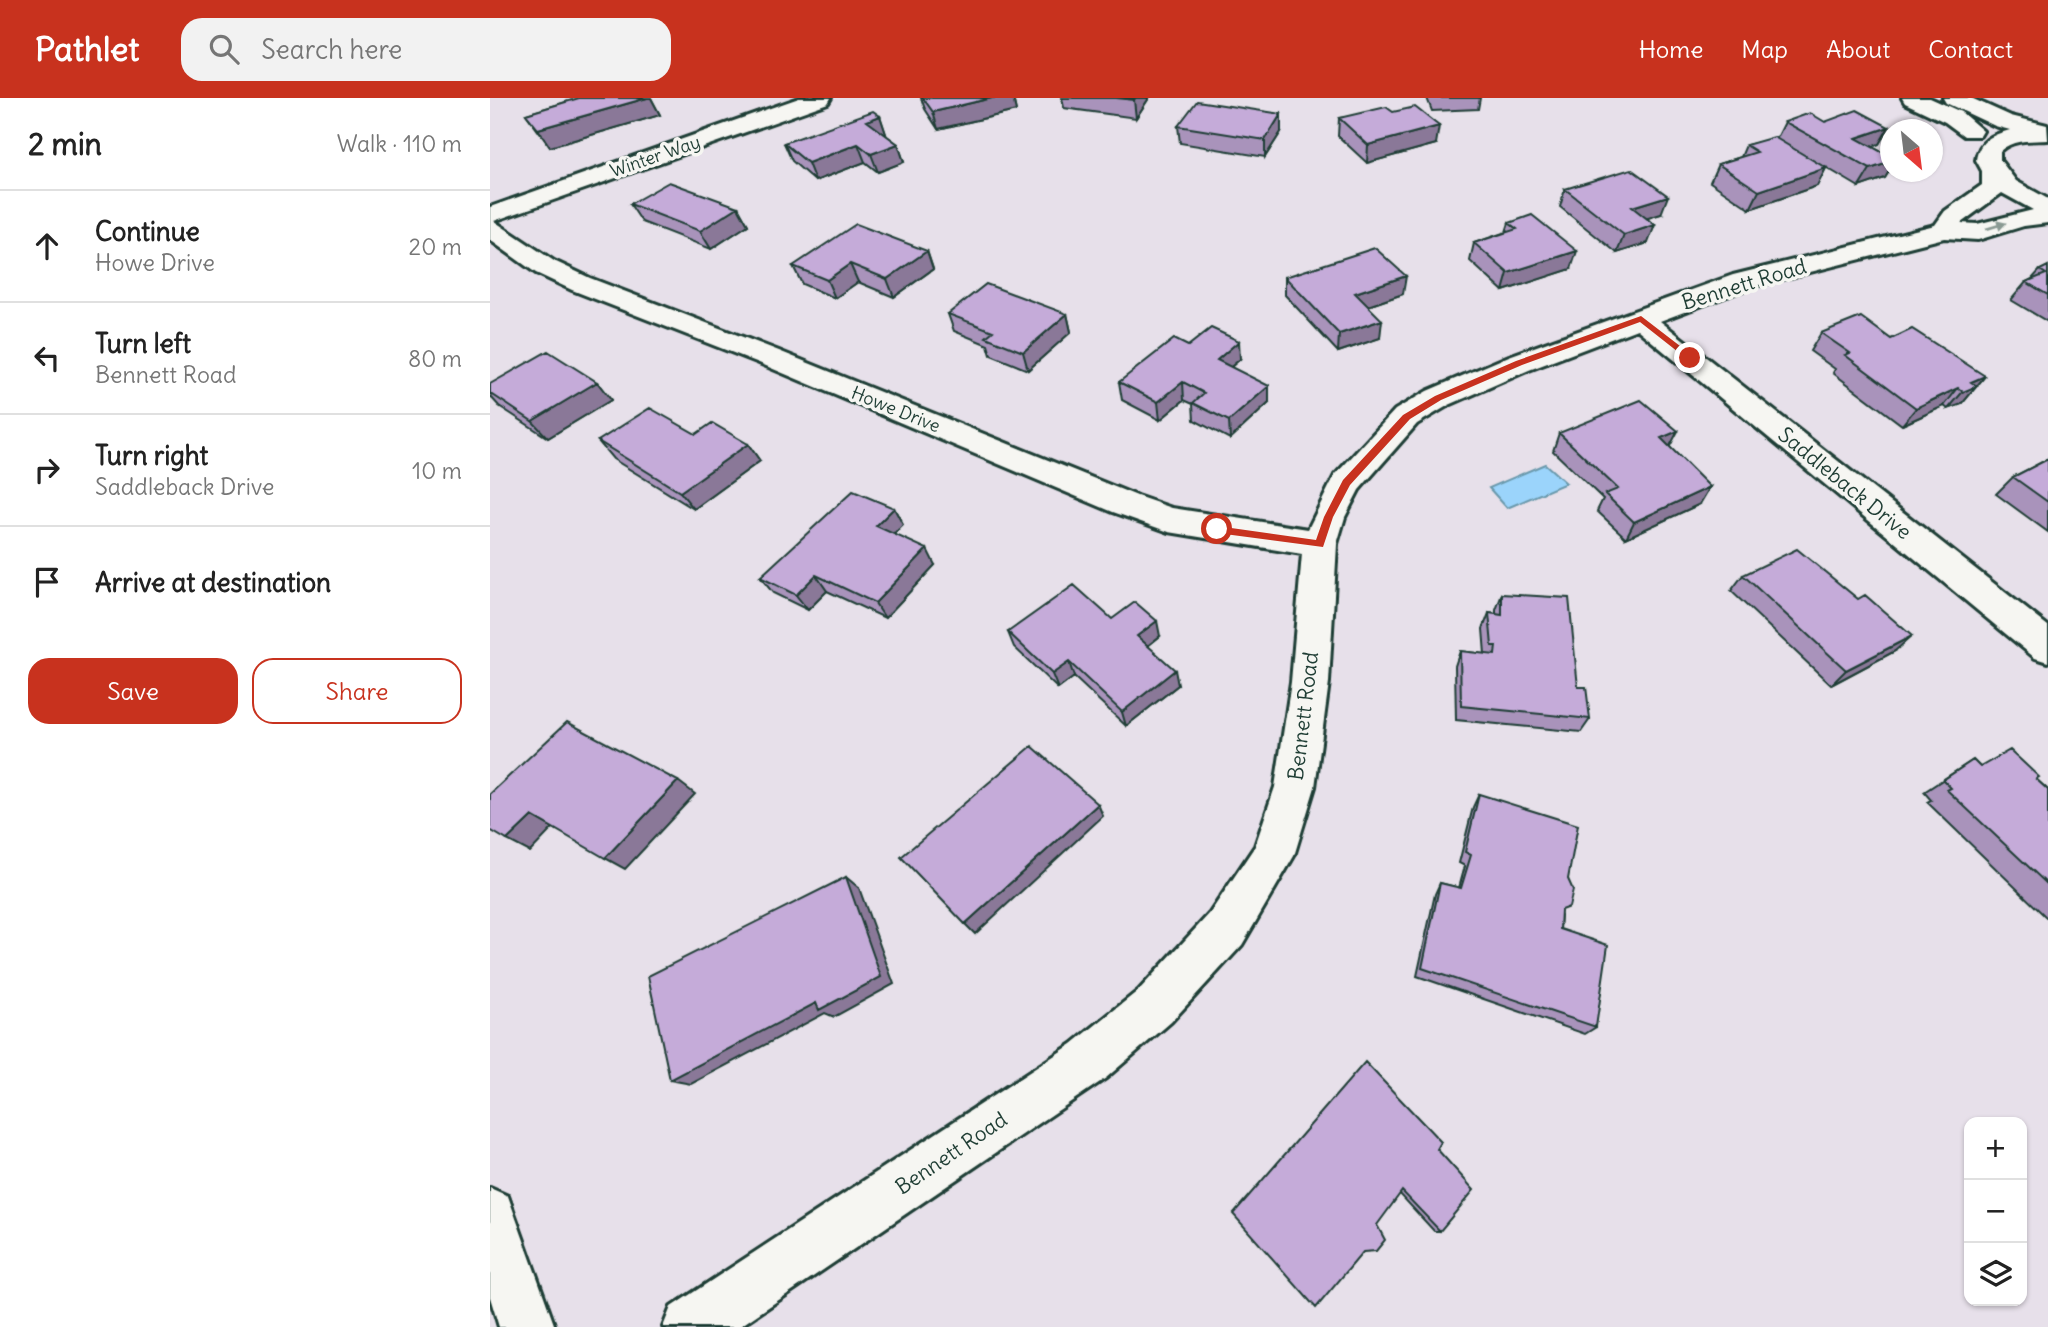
<!DOCTYPE html>
<meta charset="utf-8">
<style>
:root{--surface:#fff;--page:#f2f2f2;--text:#222;--muted:#767676;--line:#e0e0e0;--accent:#c8321e}
body{margin:0;font-family:Delius,sans-serif;background:var(--page);color:var(--text)}
.controls{position:absolute;right:21px;bottom:21px;display:grid;overflow:hidden;border-radius:14px;box-shadow:0 2px 5px #0004}
.controls button{width:63px;height:63px;display:grid;place-items:center;padding:0;border:0;border-bottom:2px solid var(--line);background:var(--surface);color:var(--text);font:35px sans-serif}
.compass{position:absolute;left:1390px;top:21px;width:63px;height:63px;border-radius:50%;background:var(--surface);box-shadow:0 2px 5px #0004;rotate:152deg}
.stop{position:absolute;width:21px;height:21px;margin:-16px;border:5px solid #c8321e;border-radius:50%;background:#fff}
.stop.end{background:#c8321e;border-color:#fff;box-shadow:0 2px 7px #0008}
.list{margin:0;padding:0;list-style:none}
h2{display:flex;justify-content:space-between;align-items:center;height:91px;margin:0;padding:0 28px;font-size:30px}
h2 small{font-size:23px;font-weight:400;color:var(--muted)}
.list li{display:grid;grid-template-columns:46px 1fr auto;gap:21px;align-items:center;box-sizing:border-box;height:112px;padding:0 28px;border-top:2px solid var(--line)}
.list b{display:block;font-size:26px;white-space:nowrap}
.list p{margin:0;font-size:23px;white-space:nowrap;color:var(--muted)}
.list em{font-size:23px;font-style:normal;color:var(--muted)}
.actions{display:flex;gap:14px;padding:21px 28px}
.actions a{flex:1;padding:16px 0;border:2px solid var(--accent);border-radius:21px;text-align:center;font-size:24px;color:var(--accent)}
.actions .main{background:var(--accent);color:#fff}
.icon{flex:none;width:38px;height:38px;fill:none;stroke:currentColor;stroke-width:2;stroke-linecap:round;stroke-linejoin:round}
.map{position:relative;flex:none;width:1558px;height:1229px;overflow:hidden}
header{display:flex;align-items:center;gap:42px;box-sizing:border-box;height:98px;padding:0 35px;background:var(--accent);color:#fff}
header strong{font-size:33px}
nav{display:flex;gap:38px;margin-inline-start:auto;font-size:24px}
.search{width:490px;height:63px;background:var(--page);display:flex;align-items:center;gap:18px;box-sizing:border-box;padding:0 24px;border-radius:21px;color:var(--muted);font-size:26px}
main{display:flex}
aside{flex:1;background:var(--surface)}
.map>svg:first-child{display:block}
</style>
<header>
<strong>Pathlet</strong>
<div class="search"><svg class="icon" aria-label="search" viewBox="0 0 24 24"><circle cx="10" cy="10" r="6"/><path d="M15 15l6 6"/></svg>Search here</div>
<nav><a>Home</a><a>Map</a><a>About</a><a>Contact</a></nav>
</header>
<main>
<aside>
<h2>2 min<small>Walk · 110 m</small></h2>
<ul class="list">
<li><svg class="icon" aria-label="ahead" viewBox="0 0 24 24"><path d="M12 20V5M6 11l6-6 6 6"/></svg><div><b>Continue</b><p>Howe Drive</p></div><em>20 m</em></li>
<li><svg class="icon" aria-label="left" viewBox="0 0 24 24"><path d="M17 20v-9H6M10 6l-5 5 5 5"/></svg><div><b>Turn left</b><p>Bennett Road</p></div><em>80 m</em></li>
<li><svg class="icon" aria-label="right" viewBox="0 0 24 24"><path d="M7 20v-9h11M14 6l5 5-5 5"/></svg><div><b>Turn right</b><p>Saddleback Drive</p></div><em>10 m</em></li>
<li><svg class="icon" aria-label="arrive" viewBox="0 0 24 24"><path d="M6 21V4h12l-3 4 3 4H6"/></svg><div><b>Arrive at destination</b></div></li>
</ul>
<div class="actions"><a class="main">Save</a><a>Share</a></div>
</aside>
<div class="map">
<svg width="1558" height="1229" viewBox="0 0 1558 1229">
<rect width="100%" height="100%" fill="#e7e0ea"/>
<filter id="ink" filterUnits="userSpaceOnUse"><feTurbulence type="fractalNoise" baseFrequency=".0143" numOctaves="2"/><feDisplacementMap in="SourceGraphic" scale="14" xChannelSelector="R" yChannelSelector="G"/><feConvolveMatrix kernelMatrix="1 2 1 2 8 2 1 2 1" color-interpolation-filters="sRGB"/></filter>
<g filter="url(#ink)">
<!-- water -->
<path fill="#9bd4fb" stroke="#6998ab" stroke-width="2" d="M 1055,366 L 1076,385 L 1017,410 L 999,390 Z"/>
<g fill="none" stroke-linecap="round" stroke-linejoin="round">
<!-- minor casing -->
<g stroke="#1f3d34" stroke-width="6">
<path id="minor" d="M 309,0 L 341,0 L 338,5 L 4,123 L 64,163 L 100,180 L 289,253 L 647,398 L 682,410 L 818,431 L 845,377 L 905,312 L 937,293 L 1019,258 L 1243,177 L 1445,127 L 1455,113 L 1492,87 L 1492,73 L 1486,62 C 1489,42 1502,37 1520,32 L 1505,28 L 1456,5 L 1453,0 L 1481,0 L 1521,18 L 1557,27 L 1558,42 C 1541,43 1523,41 1510,53 L 1510,62 L 1526,83 L 1558,101 L 1558,125 L 1534,128 L 1488,142 L 1454,140 L 1261,189 L 1170,223 L 1558,528 L 1558,564 L 1545,560 L 1147,231 L 1039,272 L 959,307 L 927,326 L 869,392 L 855,419 L 847,446 L 839,584 L 825,689 L 804,758 L 752,847 L 681,924 L 616,980 L 249,1229 L 173,1229 L 181,1209 L 582,946 L 649,892 L 720,815 L 765,748 L 785,689 L 801,584 L 812,456 L 679,434 L 623,414 L 269,265 L 82,192 L 46,175 L 0,142 L 0,109 ZM 1512,95 L 1543,112 L 1487,126 L 1471,125 Z
M 1412,0 L 1440,0 L 1471,14 L 1493,33 L 1490,38 L 1474,38 L 1455,24 L 1415,5 Z
M 0,1090 L 18,1098 L 65,1229 L 9,1229 L 0,1199 Z"/>
</g>
<!-- minor -->
<use href="#minor" fill="#f6f6f2" fill-rule="evenodd"/>
</g>
<!-- wall -->
<path fill="#a993bb" stroke="#1f3d34" stroke-width="2" d="M 89,0 L 161,0 L 170,17 L 60,49 L 36,16 Z
M 431,0 L 523,0 L 526,13 L 448,31 L 435,11 Z
M 572,0 L 659,0 L 646,20 L 574,10 Z
M 937,0 L 990,0 L 988,11 L 942,13 Z
M 903,14 L 946,46 L 877,65 L 848,38 L 849,20 Z
M 390,18 L 396,36 L 394,36 L 408,46 L 414,64 L 388,74 L 375,64 L 325,83 L 302,63 L 294,45 Z
M 1295,24 L 1335,24 L 1399,29 L 1389,46 L 1382,49 L 1401,59 L 1401,70 L 1395,80 L 1369,89 L 1332,67 L 1336,70 L 1327,88 L 1260,111 L 1220,84 L 1228,66 L 1251,59 L 1256,47 L 1287,40 Z
M 688,28 L 791,34 L 775,59 L 690,45 Z
M 1075,91 L 1171,116 L 1157,120 L 1158,145 L 1127,155 L 1070,109 Z
M 140,106 L 248,109 L 258,127 L 221,151 L 152,124 Z
M 1019,125 L 1081,171 L 1013,193 L 980,163 L 984,145 L 1016,134 Z
M 437,153 L 443,171 L 404,199 L 368,184 L 345,200 L 312,186 L 303,168 Z
M 1558,168 L 1558,224 L 1521,202 L 1536,184 L 1542,181 L 1550,172 Z
M 795,179 L 913,196 L 878,208 L 890,240 L 848,254 L 795,197 Z
M 458,216 L 577,216 L 581,234 L 538,272 L 501,257 L 498,247 L 464,233 Z
M 1331,235 L 1401,241 L 1495,278 L 1472,306 L 1458,311 L 1454,308 L 1412,327 L 1343,275 L 1345,271 L 1320,253 Z
M 698,248 L 750,261 L 741,269 L 779,305 L 740,341 L 704,322 L 703,306 L 694,302 L 670,322 L 632,302 L 629,284 Z
M 107,284 L 121,302 L 58,340 L 9,308 L 0,298 L 0,286 Z
M 1069,335 L 1180,349 L 1210,406 L 1136,440 L 1107,413 L 1113,401 L 1063,353 Z
M 206,336 L 258,346 L 270,363 L 204,411 L 123,361 L 108,343 Z
M 1558,361 L 1558,434 L 1506,396 L 1523,379 Z
M 404,410 L 413,427 L 404,436 L 445,467 L 395,520 L 337,493 L 318,512 L 283,495 L 270,479 Z
M 1253,477 L 1405,553 L 1341,587 L 1241,493 Z
M 1012,496 L 1088,589 L 1100,621 L 1091,634 L 966,622 L 965,568 L 970,553 L 995,556 L 993,531 L 999,515 L 1006,516 L 1006,512 Z
M 622,521 L 670,538 L 658,548 L 688,587 L 636,628 L 584,579 L 568,591 L 524,549 L 518,534 Z
M 1483,662 L 1490,669 L 1546,681 L 1558,692 L 1558,821 L 1437,704 L 1441,702 L 1434,694 Z
M 989,696 L 1071,817 L 1070,831 L 1106,929 L 1095,936 L 927,878 L 945,796 L 950,785 L 969,790 L 975,768 L 969,765 L 983,709 Z
M 947,1051 L 950,1133 L 944,1133 L 910,1096 L 743,1116 Z"/>
<!-- shaded-wall -->
<path fill="#8a7898" stroke="#1f3d34" stroke-width="2" d="M 157,0 L 161,0 L 170,17 L 60,49 L 48,31 Z
M 502,0 L 523,0 L 526,13 L 448,31 L 443,14 Z
M 645,0 L 659,0 L 646,20 L 644,2 Z
M 791,16 L 791,34 L 775,59 L 775,42 Z
M 390,18 L 396,36 L 383,40 L 377,23 Z
M 949,28 L 946,46 L 877,65 L 878,47 Z
M 1399,29 L 1389,46 L 1357,58 L 1366,40 Z
M 368,46 L 375,64 L 325,83 L 318,65 Z
M 408,46 L 414,64 L 388,74 L 381,56 Z
M 1401,64 L 1401,70 L 1395,80 L 1369,89 L 1380,71 Z
M 1336,70 L 1327,88 L 1260,111 L 1269,93 Z
M 1178,98 L 1171,116 L 1136,127 L 1142,109 Z
M 248,109 L 258,127 L 221,151 L 210,133 Z
M 1165,127 L 1158,145 L 1127,155 L 1134,137 Z
M 437,153 L 443,171 L 404,199 L 397,181 Z
M 1087,153 L 1081,171 L 1013,193 L 1018,175 Z
M 360,166 L 368,184 L 345,200 L 337,182 Z
M 916,178 L 913,196 L 863,213 L 865,195 Z
M 577,216 L 581,234 L 538,272 L 533,254 Z
M 892,222 L 890,240 L 848,254 L 849,236 Z
M 749,243 L 750,261 L 728,280 L 727,262 Z
M 1495,278 L 1472,306 L 1458,311 L 1481,284 Z
M 107,284 L 121,302 L 58,340 L 42,323 Z
M 693,284 L 694,302 L 670,322 L 668,304 Z
M 779,288 L 779,305 L 740,341 L 739,323 Z
M 1468,290 L 1454,308 L 1412,327 L 1426,310 Z
M 1188,333 L 1179,350 L 1171,340 Z
M 258,346 L 270,363 L 204,411 L 190,394 Z
M 1220,389 L 1210,406 L 1136,440 L 1144,424 Z
M 404,410 L 413,427 L 396,445 L 386,428 Z
M 437,451 L 445,467 L 395,520 L 385,505 Z
M 326,477 L 337,493 L 318,512 L 306,497 Z
M 667,523 L 670,538 L 651,553 L 647,538 Z
M 1422,538 L 1405,553 L 1341,587 L 1356,572 Z
M 579,564 L 584,579 L 568,591 L 562,576 Z
M 685,572 L 688,587 L 636,628 L 632,614 Z
M 188,683 L 205,696 L 135,771 L 115,760 Z
M 608,706 L 613,718 L 485,836 L 475,826 Z
M 42,718 L 63,730 L 40,754 L 17,742 Z
M 356,779 L 369,790 L 404,886 L 344,919 L 335,915 L 201,986 L 180,982 Z"/>
<!-- building -->
<path fill="#c5abd9" stroke="#1f3d34" stroke-width="2" d="M 89,0 L 157,0 L 48,31 L 36,16 Z
M 433,0 L 502,0 L 443,14 Z
M 626,0 L 645,0 L 644,2 Z
M 707,3 L 791,16 L 775,42 L 688,28 Z
M 896,9 L 903,14 L 925,9 L 949,28 L 878,47 L 849,20 Z
M 1367,12 L 1399,29 L 1366,40 L 1401,59 L 1401,64 L 1380,71 L 1295,24 L 1320,15 L 1335,24 Z
M 383,13 L 390,18 L 377,23 L 408,46 L 381,56 L 368,46 L 318,65 L 294,45 Z
M 1284,39 L 1336,70 L 1269,93 L 1228,66 L 1267,54 L 1256,47 Z
M 1141,71 L 1178,98 L 1142,109 L 1165,127 L 1134,137 L 1075,91 Z
M 179,84 L 248,109 L 210,133 L 140,106 Z
M 1042,117 L 1087,153 L 1018,175 L 984,145 L 1027,131 L 1019,125 Z
M 366,126 L 437,153 L 397,181 L 360,166 L 337,182 L 303,168 Z
M 885,150 L 916,178 L 865,195 L 892,222 L 849,236 L 795,179 Z
M 1558,168 L 1558,197 L 1536,184 L 1556,176 L 1550,172 Z
M 496,186 L 577,216 L 533,254 L 496,239 L 503,233 L 458,216 Z
M 1371,219 L 1401,241 L 1422,231 L 1495,278 L 1481,284 L 1487,288 L 1473,294 L 1468,290 L 1426,310 L 1355,257 L 1360,255 L 1331,235 Z
M 721,230 L 749,243 L 727,262 L 779,288 L 739,323 L 703,305 L 714,295 L 693,284 L 668,304 L 629,284 L 684,241 L 698,248 Z
M 58,253 L 107,284 L 42,323 L 0,295 L 0,286 Z
M 1151,302 L 1188,333 L 1171,340 L 1220,389 L 1144,424 L 1115,396 L 1128,391 L 1069,335 Z
M 160,310 L 206,336 L 222,325 L 258,346 L 190,394 L 108,343 Z
M 1558,361 L 1558,404 L 1523,379 Z
M 363,393 L 404,410 L 386,428 L 437,451 L 385,505 L 326,477 L 306,497 L 270,479 Z
M 1307,451 L 1368,501 L 1375,497 L 1422,538 L 1356,572 L 1253,477 Z
M 584,487 L 622,521 L 645,504 L 667,523 L 647,538 L 685,572 L 632,614 L 579,564 L 562,576 L 518,534 Z
M 1012,496 L 1079,500 L 1088,589 L 1096,589 L 1100,621 L 971,608 L 970,553 L 1005,557 L 1006,548 L 1002,548 L 999,515 L 1012,517 Z
M 77,624 L 188,683 L 115,760 L 42,718 L 17,742 L 0,732 L 0,696 Z
M 542,648 L 608,706 L 475,826 L 411,759 Z
M 1520,652 L 1549,679 L 1546,681 L 1558,692 L 1558,787 L 1457,692 L 1461,690 L 1453,682 L 1483,662 L 1490,669 Z
M 989,696 L 1088,727 L 1078,781 L 1083,792 L 1079,809 L 1071,812 L 1070,831 L 1118,847 L 1106,929 L 932,870 L 950,785 L 971,790 L 981,757 L 975,754 Z
M 356,779 L 391,879 L 329,912 L 326,905 L 180,982 L 158,878 Z
M 875,964 L 951,1044 L 947,1051 L 984,1092 L 950,1133 L 912,1093 L 887,1127 L 895,1142 L 886,1153 L 873,1154 L 826,1210 L 743,1116 Z"/>
<!-- one-way arrows -->
<defs><path id="oneway-solid" d="M-6-.8H1V-3.2L6.5 0L1 3.2V.8H-6Z" transform="scale(1.75)"/></defs>
<use fill="#8a9a93" href="#oneway-solid" transform="translate(1506 128) rotate(-17)"/>
</g>
<!-- route -->
<path fill="#c8321e" d="M 1151,218 L 1203,258 L 1203,261 L 1197,261 L 1150,224 L 1032,267 L 951,302 L 920,321 L 860,387 L 843,419 L 833,449 L 727,435 L 722,431 L 727,428 L 826,442 L 834,419 L 853,382 L 913,317 L 945,298 L 1026,263 Z"/>
<g text-anchor="middle" dominant-baseline="central" stroke-width="7" stroke-linejoin="round" paint-order="stroke">
<!-- far-street labels -->
<g font-size="18" fill="#1f3d34" stroke="#f6f6f2">
<text transform="translate(165 58) rotate(-19)">Winter Way</text>
<text transform="translate(406 311) rotate(22)">Howe Drive</text>
</g>
<!-- street labels -->
<g font-size="21" fill="#1f3d34" stroke="#f6f6f2">
<text transform="translate(1254 186) rotate(-17)">Bennett Road</text>
<text transform="translate(1355 385) rotate(39)">Saddleback Drive</text>
<text transform="translate(813 618) rotate(-83)">Bennett Road</text>
<text transform="translate(461 1055) rotate(-34)">Bennett Road</text>
</g>
</g>
</svg>
<div class="controls">
<button>+</button>
<button>−</button>
<button><svg class="icon" aria-label="layers" viewBox="0 0 24 24"><path d="M12 4l9 5-9 5-9-5zM3 14l9 5 9-5"/></svg></button>
</div>
<svg class="compass" viewBox="-18 -18 36 36"><path d="M0-13l5 13h-10z" fill="#e53935"/><path d="M0 13l5-13h-10z" fill="#767676"/></svg>
<div class="stop" style="left:727px;top:431px"></div>
<div class="stop end" style="left:1200px;top:260px"></div>
</div>
</main>
